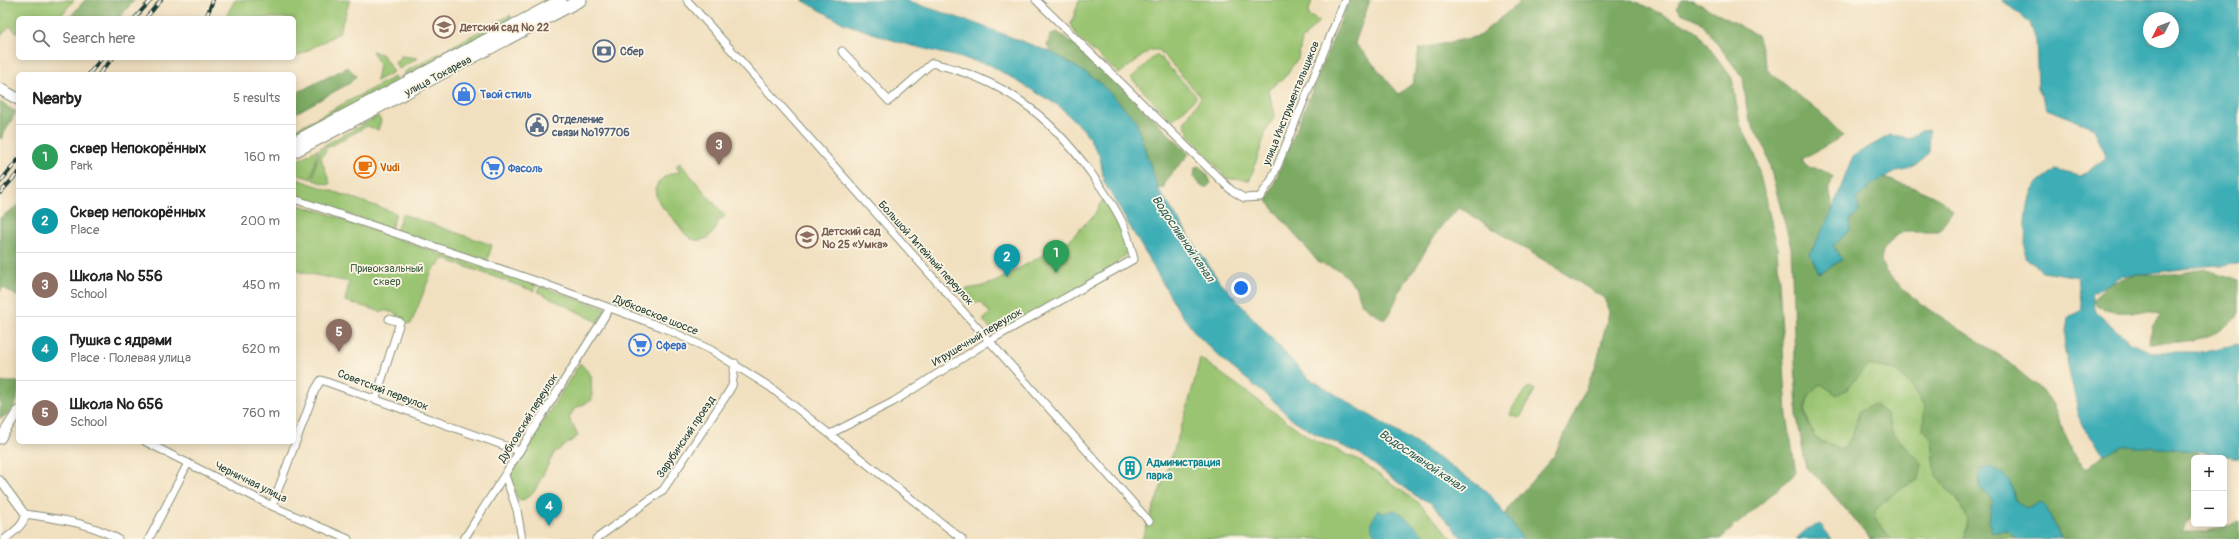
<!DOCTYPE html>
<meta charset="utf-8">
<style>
:root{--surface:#fff;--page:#f6f6f6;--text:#222;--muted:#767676;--line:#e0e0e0;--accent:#d93025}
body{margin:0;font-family:Pangolin,sans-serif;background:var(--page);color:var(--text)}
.controls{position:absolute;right:12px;bottom:12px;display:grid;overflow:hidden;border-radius:6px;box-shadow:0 2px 10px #0003}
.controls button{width:36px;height:36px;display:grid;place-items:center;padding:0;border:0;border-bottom:1px solid var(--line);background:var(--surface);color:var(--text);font:20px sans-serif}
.compass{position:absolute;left:2143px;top:12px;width:36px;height:36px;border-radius:50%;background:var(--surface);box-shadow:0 2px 10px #0003;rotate:228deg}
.you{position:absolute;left:1241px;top:288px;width:14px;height:14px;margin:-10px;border:3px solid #fff;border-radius:50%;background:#1a73e8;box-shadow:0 0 0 6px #1a73e833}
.badge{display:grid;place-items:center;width:26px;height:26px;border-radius:50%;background:var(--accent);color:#fff;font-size:13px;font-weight:700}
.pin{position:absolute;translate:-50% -33px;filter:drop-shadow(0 1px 2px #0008)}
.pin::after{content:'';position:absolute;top:21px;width:14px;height:12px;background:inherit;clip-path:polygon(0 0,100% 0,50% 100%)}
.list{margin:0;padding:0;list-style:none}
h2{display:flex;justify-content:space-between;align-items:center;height:52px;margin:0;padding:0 16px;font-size:17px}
h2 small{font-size:13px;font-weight:400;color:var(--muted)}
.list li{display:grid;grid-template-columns:26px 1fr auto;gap:12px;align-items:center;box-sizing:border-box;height:64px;padding:0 16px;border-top:1px solid var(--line)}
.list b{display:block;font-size:15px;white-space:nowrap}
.list p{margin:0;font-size:13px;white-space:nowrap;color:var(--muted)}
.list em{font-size:13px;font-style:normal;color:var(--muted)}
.icon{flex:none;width:22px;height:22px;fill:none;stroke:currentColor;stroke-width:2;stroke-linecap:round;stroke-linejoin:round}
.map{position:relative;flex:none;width:2239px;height:539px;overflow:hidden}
.search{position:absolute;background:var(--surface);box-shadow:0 2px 10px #0003;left:16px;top:16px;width:280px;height:44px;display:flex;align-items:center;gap:10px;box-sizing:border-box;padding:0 14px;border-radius:6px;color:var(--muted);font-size:15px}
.panel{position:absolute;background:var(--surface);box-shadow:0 2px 10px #0003;left:16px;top:72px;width:280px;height:372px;border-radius:6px}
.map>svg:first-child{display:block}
</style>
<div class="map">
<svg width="2239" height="539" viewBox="0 0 2239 539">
<rect width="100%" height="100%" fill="#fcf5e5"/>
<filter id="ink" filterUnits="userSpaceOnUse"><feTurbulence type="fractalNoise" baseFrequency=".025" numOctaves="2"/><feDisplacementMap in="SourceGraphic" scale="8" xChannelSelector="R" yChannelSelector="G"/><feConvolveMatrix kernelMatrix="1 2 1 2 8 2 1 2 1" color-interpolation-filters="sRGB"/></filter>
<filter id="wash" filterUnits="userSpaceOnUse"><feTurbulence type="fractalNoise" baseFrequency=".012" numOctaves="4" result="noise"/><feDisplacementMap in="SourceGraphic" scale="16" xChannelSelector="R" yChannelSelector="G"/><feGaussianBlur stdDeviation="0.9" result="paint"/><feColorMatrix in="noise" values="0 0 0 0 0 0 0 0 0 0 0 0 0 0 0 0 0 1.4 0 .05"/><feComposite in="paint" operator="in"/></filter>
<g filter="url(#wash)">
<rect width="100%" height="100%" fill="#f1e0bf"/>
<!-- green -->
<path fill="#9ac471" stroke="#5c8052" d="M 0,0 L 74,0 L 59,18 L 18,18 L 18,34 L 10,26 L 0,37 Z
M 235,0 L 350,0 L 339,33 L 294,58 L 294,18 L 225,18 Z
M 1084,0 L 1312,0 L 1308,15 L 1319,21 L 1302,40 L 1298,58 L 1284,78 L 1268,90 L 1275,114 L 1266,132 L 1250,180 L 1227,179 L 1190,136 L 1184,123 L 1201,97 L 1159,50 L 1150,50 L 1119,74 L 1078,38 L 1071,24 L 1079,1 Z
M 510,15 L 514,22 L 407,80 L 403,73 Z
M 372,51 L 383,55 L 393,72 L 376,81 L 379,64 Z
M 1157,54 L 1197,97 L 1172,121 L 1131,78 Z
M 401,56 L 418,58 L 399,69 L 395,63 Z
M 394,77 L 398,84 L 294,139 L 294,130 Z
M 378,116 L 381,121 L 378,130 L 367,126 L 329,147 L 323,146 Z
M 321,147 L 327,149 L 321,158 L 330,183 L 329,185 L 313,180 L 315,166 Z
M 318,149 L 311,179 L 294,173 L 296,161 Z
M 680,163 L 725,216 L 721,220 L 719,217 C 718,230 707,245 692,239 C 685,236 680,226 675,221 C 670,215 663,209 659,202 C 648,185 665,173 680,172 L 676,166 Z
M 294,178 L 396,213 L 391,229 L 294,196 Z
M 1104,197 L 1121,228 L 1127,254 C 1090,286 1042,308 1000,331 L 993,332 L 983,320 L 990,313 L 980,302 L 974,304 L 963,291 L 965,289 L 979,287 L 995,282 L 1068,241 L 1094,215 Z
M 294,204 L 320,211 L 446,256 L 537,284 L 534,291 L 444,259 L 432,271 L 411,324 L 397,320 L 398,314 L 383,310 L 382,312 L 345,301 L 349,282 L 296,271 L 294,278 Z
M 402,214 L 492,245 L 487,262 L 396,231 Z
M 540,286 L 606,309 L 598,322 L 538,292 Z
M 1200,358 L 1310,438 L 1357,459 L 1419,503 L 1453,539 L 1142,539 C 1164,479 1186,420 1200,358 Z
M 580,363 L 591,375 L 592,400 L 574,409 L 569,418 L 578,436 L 554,453 L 534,492 L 522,501 L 518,500 L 510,474 Z
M 1868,365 L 1896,370 L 1912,387 L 1925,408 L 1923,429 L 1932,440 L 1936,475 L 1948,490 L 1957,498 L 1967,519 L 1964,539 L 1891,539 L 1876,521 L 1875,510 L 1898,490 L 1919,479 L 1902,444 L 1892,433 L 1887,415 L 1859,412 L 1853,434 L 1844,448 L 1834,447 L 1814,438 L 1805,412 L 1808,398 L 1815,386 L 1821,384 L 1846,391 L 1856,376 Z
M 1529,387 L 1535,390 L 1520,418 L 1510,415 C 1512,406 1522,394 1529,387 Z"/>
<!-- forest -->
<path fill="#7baa63" stroke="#4d744c" d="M 85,0 L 134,0 L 119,18 L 69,18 Z
M 1349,0 L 1370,0 L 1355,43 L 1399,94 L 1413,83 L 1419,49 L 1479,36 L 1522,0 L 1632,0 L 1696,30 L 1732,78 L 1740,124 L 1755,154 L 1777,246 L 1787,415 L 1796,473 L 1720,539 L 1523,539 L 1506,516 L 1508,508 L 1554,456 L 1596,366 L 1609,312 L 1604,298 L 1460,208 C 1440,223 1431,241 1419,262 C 1415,270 1408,277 1403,285 C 1396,297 1394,309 1384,320 L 1362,304 L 1355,286 L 1339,270 L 1319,263 L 1267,201 Z
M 1681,0 L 1692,0 L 1757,35 L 1768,71 L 1822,114 L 1843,136 L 1802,159 L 1807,167 L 1822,169 L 1833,177 C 1825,194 1835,197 1831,213 L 1810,254 L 1819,273 L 1842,260 L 1832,245 C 1845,236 1847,222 1859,212 L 1857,199 L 1871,185 L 1884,178 C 1906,185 1938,194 1953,210 L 1939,231 L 1906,231 L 1895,236 L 1883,251 L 1881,261 L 1885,271 L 1914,299 L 2002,357 L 2038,387 L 2052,403 L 2072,451 L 2086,469 L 2104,454 L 2125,445 L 2196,451 L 2200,458 L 2194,458 L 2194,516 L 2185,524 L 2183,532 L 2208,532 L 2239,522 L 2239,539 L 2061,539 L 2052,519 L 2041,502 L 2026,508 L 2016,502 L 2011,484 L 1990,467 L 1979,470 L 1981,488 L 1992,499 L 1989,523 L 1992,532 L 2007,531 L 2016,539 L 1964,539 L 1967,519 L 1957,498 L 1948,490 L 1936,475 L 1932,440 L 1923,429 L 1925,408 L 1912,387 L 1896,370 L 1868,365 C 1857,375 1850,389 1837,395 L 1821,384 C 1812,388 1803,403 1805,414 C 1807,422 1812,430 1815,438 L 1834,447 L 1844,448 L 1853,434 L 1859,412 L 1874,404 L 1887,415 L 1892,433 L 1922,463 L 1919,479 L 1898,490 L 1875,510 L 1876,521 L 1891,539 L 1871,539 L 1818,477 L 1806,468 L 1797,417 L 1791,247 L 1765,148 L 1748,118 L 1743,78 L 1700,21 L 1681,13 L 1677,7 Z
M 1057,32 L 1090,55 L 1189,154 L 1165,182 L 1164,188 L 1158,189 L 1135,119 L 1097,80 L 1053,53 L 1047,46 L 1050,36 Z
M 348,67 L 356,76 L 350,83 L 294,114 L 294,94 Z
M 0,102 L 16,112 L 1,139 L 0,138 Z
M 1199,166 L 1207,174 L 1211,183 L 1207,187 L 1202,187 L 1194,178 L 1195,168 Z
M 18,205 L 18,297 L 3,287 L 0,292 L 0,218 Z
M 2205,269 L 2239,280 L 2239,314 C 2216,342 2182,343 2149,343 L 2151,326 L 2161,316 C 2138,305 2112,322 2093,301 L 2107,284 L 2137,275 L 2175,274 Z
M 5,382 L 18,382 C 18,402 18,408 0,419 L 0,383 Z"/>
<!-- water -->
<path fill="#3cadb6" stroke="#2e7575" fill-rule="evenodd" d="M 802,0 L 905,0 L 974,23 L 1053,53 L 1097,80 L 1135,119 L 1158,189 L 1219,281 L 1307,377 L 1420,446 L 1488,492 L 1523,539 L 1463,539 L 1431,503 L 1416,496 L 1360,454 L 1314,433 L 1289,417 L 1277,404 L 1224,361 L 1196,334 L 1179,311 L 1104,182 L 1100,157 L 1085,131 L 1059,106 L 990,65 L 901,43 L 843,23 Z
M 2002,0 L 2239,0 L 2239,264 L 2205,266 L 2120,277 L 2091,294 L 2096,312 L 2132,344 L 2152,352 L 2200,352 L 2239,344 L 2239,458 L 2196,451 L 2125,445 L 2104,454 L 2081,424 L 2064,347 L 2068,317 L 2082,310 L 2078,277 L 2042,271 L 2025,257 C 2025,241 2025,198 2035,186 C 2040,180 2049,175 2055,170 L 2080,176 L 2106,158 L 2094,128 L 2047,109 L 2038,88 L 2036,41 L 2030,23 ZM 2149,18 L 2173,18 L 2173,42 L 2149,42 Z
M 1930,130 L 1929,152 L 1919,163 L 1908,169 L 1897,171 L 1871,185 L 1857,199 L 1859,212 L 1850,220 L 1851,229 L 1833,246 L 1842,260 L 1819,273 L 1810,254 L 1831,213 L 1853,156 L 1890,135 L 1900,136 L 1909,139 L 1920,131 Z
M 1990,467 C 2011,476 2010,481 2016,502 L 2026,508 L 2041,502 L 2046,507 L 2061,539 L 2016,539 L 2007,531 L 1992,532 L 1989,523 L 1992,499 L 1980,488 L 1979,470 Z
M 1379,510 L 1383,513 L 1395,510 L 1402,514 L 1429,539 L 1379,539 C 1368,530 1370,520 1379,510 Z
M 1820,524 L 1832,539 L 1796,539 L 1807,529 Z"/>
</g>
<g filter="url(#ink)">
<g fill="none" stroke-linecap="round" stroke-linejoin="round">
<!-- minor casing -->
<g stroke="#888e7a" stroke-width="9">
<path id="minor" d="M 687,0 L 1149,521
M 1036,0 L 1231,190 L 1244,198 L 1260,197 L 1272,179 L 1345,0
M 294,199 L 539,282 L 662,327 L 711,350 L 770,387 L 962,539
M 376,398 L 400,322 L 389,319
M 830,434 L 893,402 L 989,341 L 1134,259 C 1131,248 1128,235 1123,224 C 1115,206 1102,189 1091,173 C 1048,114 1004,80 932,63 L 889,101 L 842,51
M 146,442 L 272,506 L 348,539
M 505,475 L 517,510 L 522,539
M 0,480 L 25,514 C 57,519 89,522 118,539
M 272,506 L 315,390 L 321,380 L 519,451
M 5,539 C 13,532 25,525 25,514
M 149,539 L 188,463
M 464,539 L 610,308
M 596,539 L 663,490 L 726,396 L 732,386 L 735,363"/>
</g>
<!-- tertiary casing -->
<g stroke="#888e7a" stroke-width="11">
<path id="tertiary" d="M 0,439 L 18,411"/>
</g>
<!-- secondary casing -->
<g stroke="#888e7a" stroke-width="13">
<path id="secondary" d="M 0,89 L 18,99
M 294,142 L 561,0
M 294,152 L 581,0"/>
</g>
<!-- minor -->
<use href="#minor" stroke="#fff" stroke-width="7"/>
<!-- tertiary -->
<use href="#tertiary" stroke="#fff" stroke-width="9"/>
<!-- secondary -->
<use href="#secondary" stroke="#fff" stroke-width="11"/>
<!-- rail casing -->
<g stroke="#1f3d34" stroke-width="4">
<path id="rail" d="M 135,18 L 151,0
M 146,18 L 161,0
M 206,18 L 213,0
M 89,74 L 102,58
M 99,74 L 113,58
M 0,182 L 18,160
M 0,193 L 18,173"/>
</g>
<!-- rail -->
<use href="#rail" stroke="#fcf5e5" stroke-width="2.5" stroke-dasharray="8" stroke-linecap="butt"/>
</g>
</g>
<!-- icons -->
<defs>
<g id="school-ring" transform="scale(1.15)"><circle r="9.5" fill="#fcf5e5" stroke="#8d6e63" stroke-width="1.5"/><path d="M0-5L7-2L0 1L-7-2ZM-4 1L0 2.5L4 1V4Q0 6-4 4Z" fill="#8d6e63"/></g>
<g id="bank-ring" transform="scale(1.15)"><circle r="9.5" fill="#fcf5e5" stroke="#5c6f8a" stroke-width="1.5"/><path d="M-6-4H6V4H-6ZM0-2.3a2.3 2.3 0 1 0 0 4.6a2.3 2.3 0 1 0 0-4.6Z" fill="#5c6f8a"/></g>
<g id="shop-ring" transform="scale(1.15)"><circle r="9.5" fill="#fcf5e5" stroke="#3f7fe0" stroke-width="1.5"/><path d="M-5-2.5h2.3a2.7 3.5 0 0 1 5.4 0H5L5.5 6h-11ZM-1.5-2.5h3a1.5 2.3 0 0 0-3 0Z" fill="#3f7fe0"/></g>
<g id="civic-ring" transform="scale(1.15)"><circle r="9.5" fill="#fcf5e5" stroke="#5c6f8a" stroke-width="1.5"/><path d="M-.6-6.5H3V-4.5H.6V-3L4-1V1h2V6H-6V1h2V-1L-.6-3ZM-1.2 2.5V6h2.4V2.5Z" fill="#5c6f8a"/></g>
<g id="cafe-ring" transform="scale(1.15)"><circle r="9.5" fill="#fcf5e5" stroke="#e8710a" stroke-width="1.5"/><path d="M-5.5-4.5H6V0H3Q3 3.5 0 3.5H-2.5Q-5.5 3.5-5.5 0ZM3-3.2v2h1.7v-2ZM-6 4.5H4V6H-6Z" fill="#e8710a"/></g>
<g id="supermarket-ring" transform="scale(1.15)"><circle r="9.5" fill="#fcf5e5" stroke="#3f7fe0" stroke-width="1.5"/><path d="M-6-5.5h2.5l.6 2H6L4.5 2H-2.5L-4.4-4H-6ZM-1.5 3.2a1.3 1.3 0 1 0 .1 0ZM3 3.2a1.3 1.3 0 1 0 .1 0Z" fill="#3f7fe0"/></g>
<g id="building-ring" transform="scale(1.15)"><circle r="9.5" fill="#fcf5e5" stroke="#0f9aa8" stroke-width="1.5"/><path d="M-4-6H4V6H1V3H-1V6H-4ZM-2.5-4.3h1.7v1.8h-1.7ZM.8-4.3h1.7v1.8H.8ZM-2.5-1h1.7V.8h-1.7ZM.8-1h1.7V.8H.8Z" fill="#0f9aa8"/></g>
</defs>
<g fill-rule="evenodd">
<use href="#school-ring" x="444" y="27"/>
<use href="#bank-ring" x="604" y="51"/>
<use href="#shop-ring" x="464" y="94"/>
<use href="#civic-ring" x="537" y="125"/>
<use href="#cafe-ring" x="365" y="167"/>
<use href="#supermarket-ring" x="493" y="168"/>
<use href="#school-ring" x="807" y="237"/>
<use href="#supermarket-ring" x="640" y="345"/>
<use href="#building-ring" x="1130" y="468"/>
</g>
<g text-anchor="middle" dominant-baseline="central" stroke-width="3.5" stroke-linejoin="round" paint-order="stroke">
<!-- education labels -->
<g font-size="11" font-weight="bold" fill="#785e54" stroke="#fcf5e5" text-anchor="start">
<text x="460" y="27">Детский сад № 22</text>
<text x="822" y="231">Детский сад<tspan x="822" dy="13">№ 25 «Умка»</tspan></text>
</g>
<!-- service labels -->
<g font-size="11" font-weight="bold" fill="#4e5e75" stroke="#fcf5e5" text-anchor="start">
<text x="620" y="51">Сбер</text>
<text x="552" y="119">Отделение<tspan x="552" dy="13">связи №197706</tspan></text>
</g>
<!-- street labels -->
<g font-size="11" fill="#1f3d34" stroke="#fcf5e5">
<text transform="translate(438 76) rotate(-28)">улица Токарева</text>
<text transform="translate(1291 103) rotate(-68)">улица Инструментальщиков</text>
<text transform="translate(926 253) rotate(48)">Большой Литейный переулок</text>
<text transform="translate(656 315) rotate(22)">Дубковское шоссе</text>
<text transform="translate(977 337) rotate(-31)">Игрушечный переулок</text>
<text transform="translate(383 390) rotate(21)">Советский переулок</text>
<text transform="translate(528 418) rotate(-58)">Дубковский переулок</text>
<text transform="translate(686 437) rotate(-56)">Зарубинский проезд</text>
<text transform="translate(251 482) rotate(26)">Черничная улица</text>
</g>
<!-- shop labels -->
<g font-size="11" font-weight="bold" fill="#366cbe" stroke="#fcf5e5" text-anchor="start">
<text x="480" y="94">Твой стиль</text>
<text x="508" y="168">Фасоль</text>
<text x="656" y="345">Сфера</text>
</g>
<!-- food labels -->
<g font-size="11" font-weight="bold" fill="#c56008" stroke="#fcf5e5" text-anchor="start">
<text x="380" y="167">Vudi</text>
</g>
<!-- park labels -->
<g font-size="11" fill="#3e5f43" stroke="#fcf5e5">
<text x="387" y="268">Привокзальный<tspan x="387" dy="13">сквер</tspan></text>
</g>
<!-- culture labels -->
<g font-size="11" font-weight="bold" fill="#0d838f" stroke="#fcf5e5" text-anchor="start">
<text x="1146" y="462">Администрация<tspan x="1146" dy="13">парка</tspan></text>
</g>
<!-- water labels -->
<g font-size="12" font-style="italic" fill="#285f5b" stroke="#fcf5e5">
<text transform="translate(1183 239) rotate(56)">Водосливной канал</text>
<text transform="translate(1422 461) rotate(34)">Водосливной канал</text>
</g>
</g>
</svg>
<div class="controls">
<button>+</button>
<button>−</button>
</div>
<svg class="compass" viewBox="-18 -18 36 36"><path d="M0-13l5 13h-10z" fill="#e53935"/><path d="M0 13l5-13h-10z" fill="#767676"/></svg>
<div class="you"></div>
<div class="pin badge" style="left:1056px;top:273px;background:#2e9e5b">1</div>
<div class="pin badge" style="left:1007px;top:277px;background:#0f9aa8">2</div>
<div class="pin badge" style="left:719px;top:165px;background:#8d6e63">3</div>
<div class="pin badge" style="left:549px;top:526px;background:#0f9aa8">4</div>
<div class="pin badge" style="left:339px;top:352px;background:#8d6e63">5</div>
<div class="search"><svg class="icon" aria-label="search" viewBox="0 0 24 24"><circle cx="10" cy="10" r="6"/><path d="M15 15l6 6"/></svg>Search here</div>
<section class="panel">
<h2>Nearby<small>5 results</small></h2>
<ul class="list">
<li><span class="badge" style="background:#2e9e5b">1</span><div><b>сквер Непокорённых</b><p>Park</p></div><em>160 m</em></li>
<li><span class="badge" style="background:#0f9aa8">2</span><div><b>Сквер непокорённых</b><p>Place</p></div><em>200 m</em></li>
<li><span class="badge" style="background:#8d6e63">3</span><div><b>Школа № 556</b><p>School</p></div><em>450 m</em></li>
<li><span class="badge" style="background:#0f9aa8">4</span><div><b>Пушка с ядрами</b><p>Place · Полевая улица</p></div><em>620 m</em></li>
<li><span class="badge" style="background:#8d6e63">5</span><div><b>Школа № 656</b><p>School</p></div><em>760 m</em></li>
</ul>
</section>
</div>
